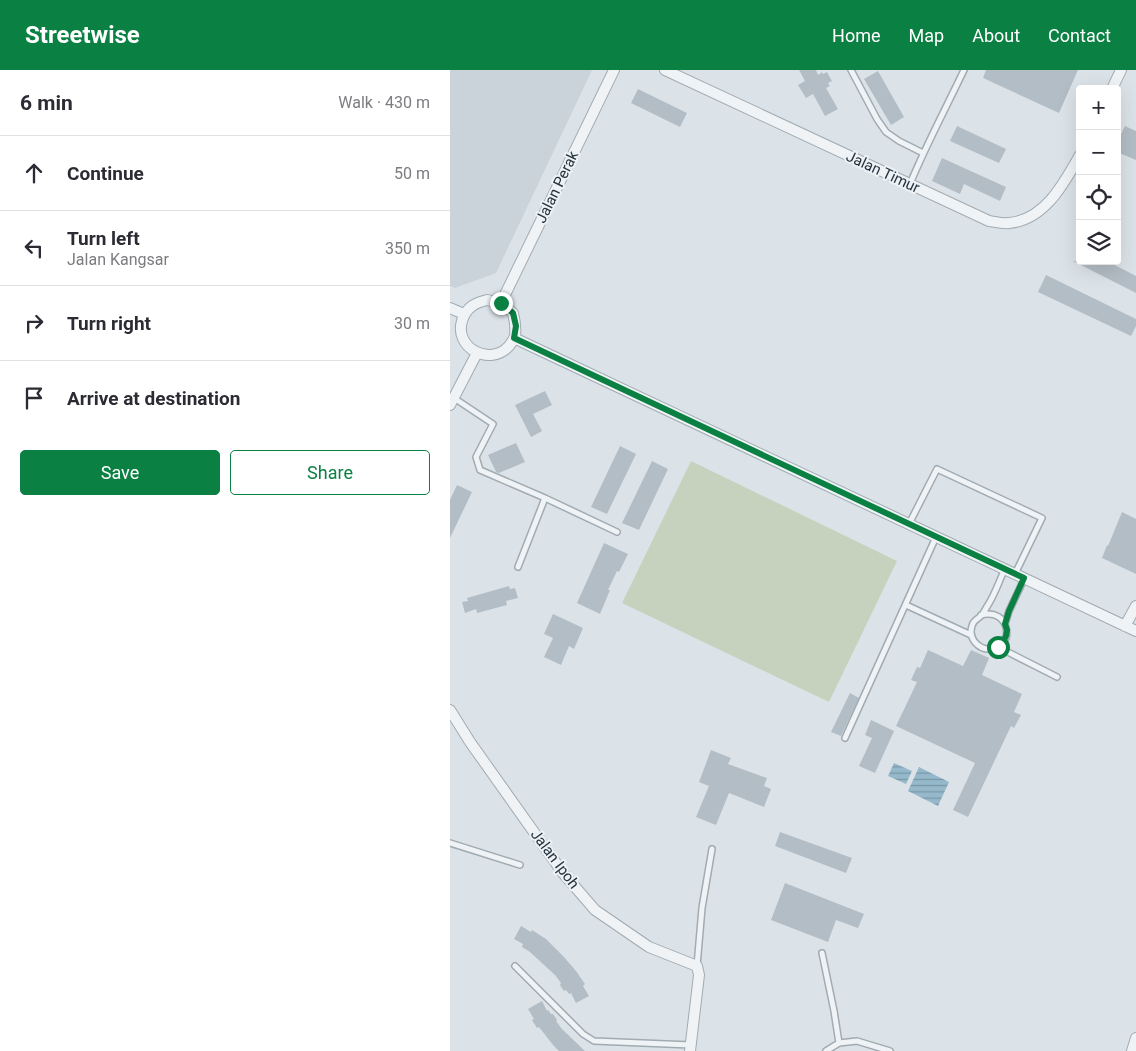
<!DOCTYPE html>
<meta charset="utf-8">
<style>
:root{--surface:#fff;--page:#f7f7f7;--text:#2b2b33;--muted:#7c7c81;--line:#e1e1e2;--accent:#0b8043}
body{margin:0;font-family:Roboto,sans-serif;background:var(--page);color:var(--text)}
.controls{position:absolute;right:15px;top:15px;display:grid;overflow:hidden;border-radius:5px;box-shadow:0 5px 20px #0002}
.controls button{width:45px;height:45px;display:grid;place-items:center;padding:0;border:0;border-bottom:1px solid var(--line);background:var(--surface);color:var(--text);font:25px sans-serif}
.stop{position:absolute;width:15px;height:15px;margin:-11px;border:4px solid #0b8043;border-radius:50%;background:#fff}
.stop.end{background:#0b8043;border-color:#fff;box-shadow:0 1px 5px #0008}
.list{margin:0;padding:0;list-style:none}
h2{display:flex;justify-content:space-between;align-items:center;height:65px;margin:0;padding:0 20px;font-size:21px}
h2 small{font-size:16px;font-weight:400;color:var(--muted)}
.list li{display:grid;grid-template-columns:32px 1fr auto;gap:15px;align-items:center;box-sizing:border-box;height:75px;padding:0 20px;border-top:1px solid var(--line)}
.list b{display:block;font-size:19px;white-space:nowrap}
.list p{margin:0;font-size:16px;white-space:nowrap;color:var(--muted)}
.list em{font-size:16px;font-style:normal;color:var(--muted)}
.actions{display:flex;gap:10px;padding:15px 20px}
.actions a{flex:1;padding:11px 0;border:1px solid var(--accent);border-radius:5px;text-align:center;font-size:18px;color:var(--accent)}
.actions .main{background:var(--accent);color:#fff}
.icon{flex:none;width:28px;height:28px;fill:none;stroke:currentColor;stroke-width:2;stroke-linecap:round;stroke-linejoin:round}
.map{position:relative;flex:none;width:686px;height:981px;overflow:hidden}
header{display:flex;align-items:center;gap:30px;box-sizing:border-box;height:70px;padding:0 25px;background:var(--accent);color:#fff}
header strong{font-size:24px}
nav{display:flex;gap:28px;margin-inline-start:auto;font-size:18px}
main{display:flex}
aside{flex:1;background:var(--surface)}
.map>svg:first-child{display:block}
</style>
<header>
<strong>Streetwise</strong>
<nav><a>Home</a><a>Map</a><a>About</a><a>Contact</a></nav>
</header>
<main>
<aside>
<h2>6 min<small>Walk · 430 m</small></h2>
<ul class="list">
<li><svg class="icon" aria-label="ahead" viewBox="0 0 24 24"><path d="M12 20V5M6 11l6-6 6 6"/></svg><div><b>Continue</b></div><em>50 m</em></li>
<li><svg class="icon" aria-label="left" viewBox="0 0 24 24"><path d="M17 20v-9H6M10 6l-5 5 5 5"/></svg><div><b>Turn left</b><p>Jalan Kangsar</p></div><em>350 m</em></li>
<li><svg class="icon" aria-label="right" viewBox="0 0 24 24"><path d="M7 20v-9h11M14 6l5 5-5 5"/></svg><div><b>Turn right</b></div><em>30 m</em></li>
<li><svg class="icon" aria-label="arrive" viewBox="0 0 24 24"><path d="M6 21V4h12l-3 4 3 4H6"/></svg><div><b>Arrive at destination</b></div></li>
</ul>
<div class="actions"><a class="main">Save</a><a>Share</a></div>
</aside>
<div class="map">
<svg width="686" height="981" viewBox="0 0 686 981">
<defs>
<pattern id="water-rules" width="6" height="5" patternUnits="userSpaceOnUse" patternTransform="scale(1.25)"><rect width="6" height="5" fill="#95b9cb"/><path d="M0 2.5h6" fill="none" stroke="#7997a6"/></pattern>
</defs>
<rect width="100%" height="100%" fill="#dce3e8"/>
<!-- built -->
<path fill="#cad3da" d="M 0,0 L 142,0 L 46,203 L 5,218 L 0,216 Z"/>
<!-- grass -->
<path fill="#c6d2bd" d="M 241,391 L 447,491 L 379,632 L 172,533 Z"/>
<!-- water -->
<path fill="url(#water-rules)" d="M 444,693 L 462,701 L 456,714 L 438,706 Z
M 469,697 L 499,712 L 488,736 L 458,721 Z"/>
<!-- building -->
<path fill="#b3bdc5" d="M 349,0 L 366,0 L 368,5 L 372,2 L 373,4 L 377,2 L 382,11 L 378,13 L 380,16 L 376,18 L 388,39 L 375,46 L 363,24 L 356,28 L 348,15 L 355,11 Z
M 536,0 L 628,0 L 609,43 L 533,8 Z
M 428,1 L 454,47 L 441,55 L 414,9 Z
M 188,19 L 237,43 L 230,57 L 181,33 Z
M 507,56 L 556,79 L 549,93 L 500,71 Z
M 675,56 L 686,61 L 686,90 L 667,82 L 667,72 Z
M 492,88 L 556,117 L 550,131 L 514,114 L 510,124 L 482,111 Z
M 623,191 L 657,191 L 686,206 L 686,223 Z
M 596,205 L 686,249 L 686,256 L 681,266 L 588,222 Z
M 95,321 L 102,335 L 83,344 L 92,361 L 81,367 L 65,335 Z
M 66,373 L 75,392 L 49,403 L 46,402 L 38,385 Z
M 170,376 L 186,384 L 157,444 L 141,437 Z
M 202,391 L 218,399 L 189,460 L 172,453 Z
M 7,415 L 22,422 L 0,468 L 0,430 Z
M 672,442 L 686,449 L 686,504 L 652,488 L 657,475 L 658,476 Z
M 154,473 L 178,484 L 169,502 L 167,501 L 158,520 L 160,520 L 150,544 L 127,533 Z
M 59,516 L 60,519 L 65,518 L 68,528 L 56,531 L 57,535 L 27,543 L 26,539 L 15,543 L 12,532 L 18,531 L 17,528 Z
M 103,544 L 133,558 L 124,579 L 119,576 L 111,595 L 94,587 L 103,568 L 94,564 Z
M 478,580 L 513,596 L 521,580 L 539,588 L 532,605 L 572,624 L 564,642 L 571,645 L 564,658 L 561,656 L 518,747 L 503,740 L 525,693 L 446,656 L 467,612 L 461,610 L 467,597 L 470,598 Z
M 400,623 L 409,628 L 391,666 L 381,662 Z
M 421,650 L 444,661 L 425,703 L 409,696 L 422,668 L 415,665 Z
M 261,680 L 281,688 L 278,694 L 317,708 L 314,716 L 321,719 L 314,737 L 279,723 L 266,755 L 246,747 L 259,716 L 249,712 Z
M 330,762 L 402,788 L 396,803 L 325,776 Z
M 335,813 L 414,844 L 408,858 L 386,850 L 378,872 L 321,850 Z
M 71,856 L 81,862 L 82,860 L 96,869 L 114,887 L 126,901 L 135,914 L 133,916 L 139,926 L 126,933 L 121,923 L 119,924 L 116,920 L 114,921 L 110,915 L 111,913 L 105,905 L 80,882 L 72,877 L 73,874 L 64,869 Z
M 92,931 L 97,941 L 98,940 L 101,944 L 103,944 L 107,950 L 106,951 L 112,959 L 135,981 L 109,981 L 103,975 L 89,957 L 87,958 L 82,950 L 84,949 L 78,939 Z"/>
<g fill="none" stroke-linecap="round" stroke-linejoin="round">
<!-- lane casing -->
<g stroke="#a1abb2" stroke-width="8">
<path id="lane" d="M 401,0 L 427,49 L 436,62 L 449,71 L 473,83
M 460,114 C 476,75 496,38 514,0
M 4,328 L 43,354 L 26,387 L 30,400 L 95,428 L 167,462
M 459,454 L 487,399 L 592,448 L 565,504
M 68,497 L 95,428
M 456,535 L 521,565
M 531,545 C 560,537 566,577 541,579 C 528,580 518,568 522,556 C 523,550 528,549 532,545 C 534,542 536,538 538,535 C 545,524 549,511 555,499
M 555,554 L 559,541 L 574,509
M 548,577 L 607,607
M 395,668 L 486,467
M 0,773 L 70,795
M 372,883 L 384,941 L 389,973
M 65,896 L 133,964 L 144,971 L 241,975
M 247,896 L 252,838 L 262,779
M 376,981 L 389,973 L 407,971 L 440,981"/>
</g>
<!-- street casing -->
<g stroke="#a1abb2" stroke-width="12">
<path id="street" d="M 215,0 L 539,151 C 546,152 553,154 559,153 C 595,150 614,113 630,85
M 662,19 L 671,0
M 37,230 L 51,233 L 63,243 C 65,251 66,258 65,266 C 64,270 61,273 59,276 C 40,297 4,278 12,251 C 16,238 24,233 37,230 Z
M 51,233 L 164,0
M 0,238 L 14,244
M 64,268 L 686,561
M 0,335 L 27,283
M 675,556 L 686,536
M 0,640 L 20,672 L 113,803 L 145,840 L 199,877 L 247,896 L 249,905 L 240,981
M 682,981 L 686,968"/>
</g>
<!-- lane -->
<use href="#lane" stroke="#eff3f6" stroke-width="5"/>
<!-- street -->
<use href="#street" stroke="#eff3f6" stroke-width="10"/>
</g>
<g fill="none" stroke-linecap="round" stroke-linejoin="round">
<!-- route -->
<path stroke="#0b8043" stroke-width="6" d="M 51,233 L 63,243 L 66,256 L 64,268 L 574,508 L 559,541 L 555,554 L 557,560 L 556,566 L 553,572 L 548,577"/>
</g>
<g text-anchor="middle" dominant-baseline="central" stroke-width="4" stroke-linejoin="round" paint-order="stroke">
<!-- street labels -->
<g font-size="15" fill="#25333f" stroke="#ecf2f5">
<text transform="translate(433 102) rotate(25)">Jalan Timur</text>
<text transform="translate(107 117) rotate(-64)">Jalan Perak</text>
<text transform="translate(105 789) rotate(53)">Jalan Ipoh</text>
</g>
</g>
</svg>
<div class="controls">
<button>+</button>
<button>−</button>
<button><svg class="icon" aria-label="locate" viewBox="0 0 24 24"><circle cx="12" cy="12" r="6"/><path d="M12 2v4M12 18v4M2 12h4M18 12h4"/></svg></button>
<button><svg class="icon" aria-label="layers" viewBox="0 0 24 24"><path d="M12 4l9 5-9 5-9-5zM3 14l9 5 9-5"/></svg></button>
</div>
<div class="stop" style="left:548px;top:577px"></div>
<div class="stop end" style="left:51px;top:233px"></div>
</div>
</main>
